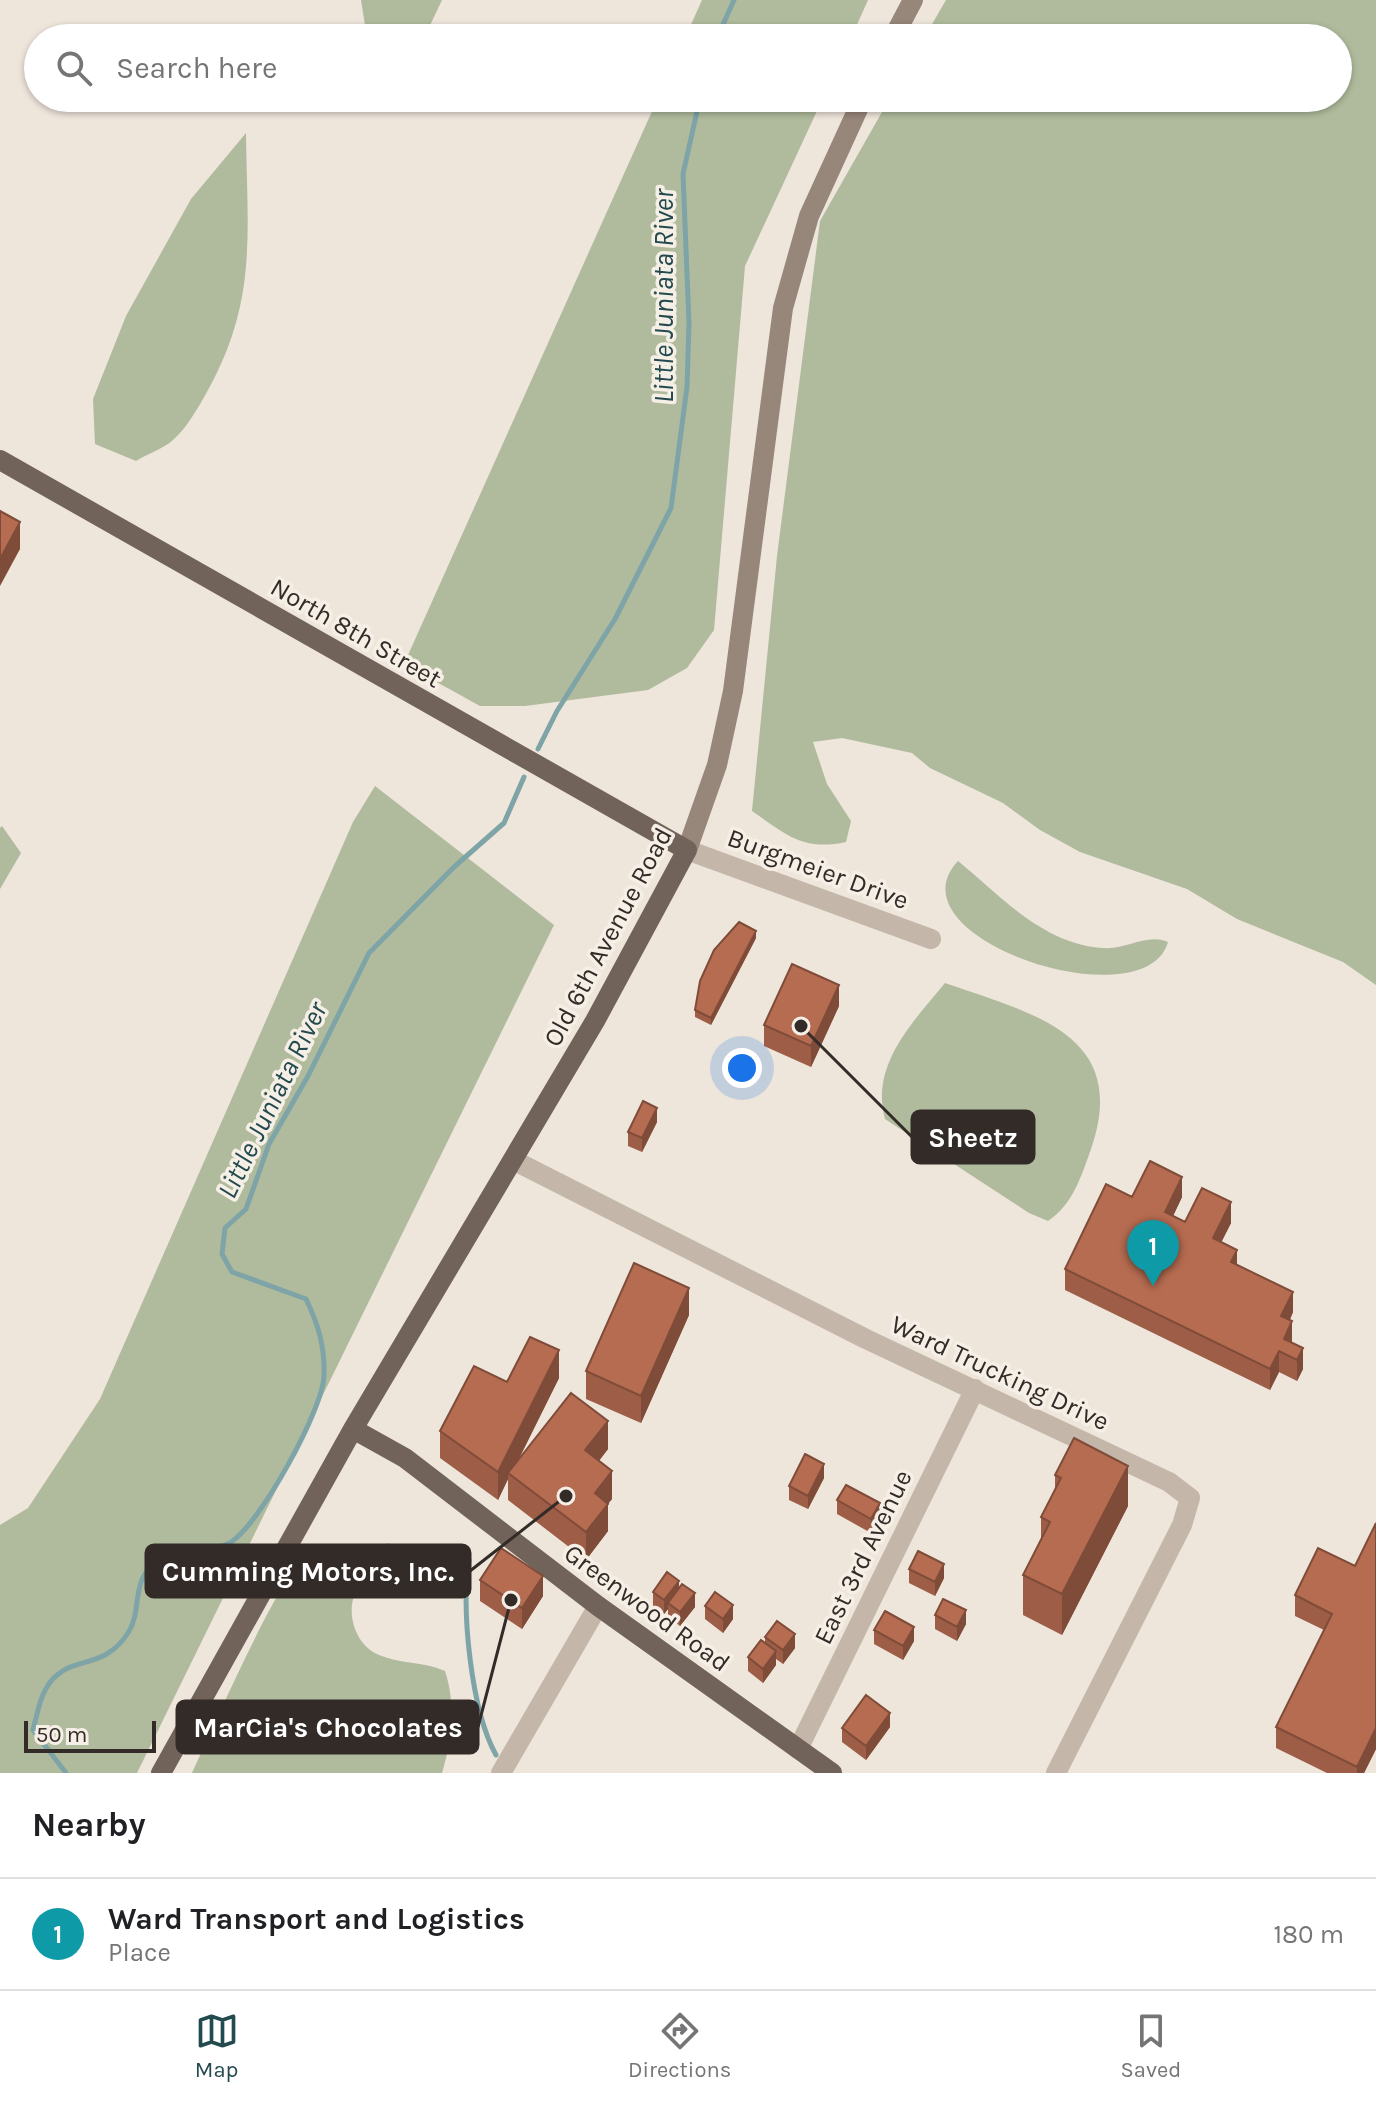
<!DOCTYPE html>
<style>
:root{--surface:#fff;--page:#f2f2f2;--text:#202124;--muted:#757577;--line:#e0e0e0;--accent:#234a4e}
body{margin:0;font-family:Karla,sans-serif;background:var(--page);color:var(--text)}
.scale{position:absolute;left:24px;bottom:20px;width:132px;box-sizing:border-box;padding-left:8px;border:4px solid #322b27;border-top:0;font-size:22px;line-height:28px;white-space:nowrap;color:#322b27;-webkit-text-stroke:6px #f6efe6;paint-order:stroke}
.you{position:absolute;left:742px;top:1068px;width:28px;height:28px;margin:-20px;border:6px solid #fff;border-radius:50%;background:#1a73e8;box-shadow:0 0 0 12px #1a73e833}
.badge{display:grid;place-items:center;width:52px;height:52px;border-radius:50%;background:var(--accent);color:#fff;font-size:26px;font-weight:700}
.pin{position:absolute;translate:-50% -66px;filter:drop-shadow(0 2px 4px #0008)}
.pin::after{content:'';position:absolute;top:42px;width:28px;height:24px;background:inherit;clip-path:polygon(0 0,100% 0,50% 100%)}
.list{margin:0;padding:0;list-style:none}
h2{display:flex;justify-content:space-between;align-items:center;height:104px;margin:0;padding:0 32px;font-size:34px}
h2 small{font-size:26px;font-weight:400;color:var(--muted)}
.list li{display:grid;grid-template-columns:52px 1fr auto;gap:24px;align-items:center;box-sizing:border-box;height:112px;padding:0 32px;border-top:2px solid var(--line)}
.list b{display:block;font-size:30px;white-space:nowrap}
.list p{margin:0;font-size:26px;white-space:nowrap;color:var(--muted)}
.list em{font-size:26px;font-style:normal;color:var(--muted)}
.icon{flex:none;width:44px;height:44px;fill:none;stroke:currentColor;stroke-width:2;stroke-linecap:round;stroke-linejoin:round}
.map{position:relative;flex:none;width:1376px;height:1773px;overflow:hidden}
.search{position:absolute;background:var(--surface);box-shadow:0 2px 6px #0004;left:24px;right:24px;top:24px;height:88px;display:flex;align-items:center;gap:20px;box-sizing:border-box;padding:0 28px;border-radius:44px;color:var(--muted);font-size:30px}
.sheet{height:216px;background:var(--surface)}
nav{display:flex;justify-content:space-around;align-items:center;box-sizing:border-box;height:112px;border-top:2px solid var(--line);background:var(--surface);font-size:22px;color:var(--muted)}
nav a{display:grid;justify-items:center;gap:4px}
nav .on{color:var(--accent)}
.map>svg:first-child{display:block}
</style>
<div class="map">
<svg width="1376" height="1773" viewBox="0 0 1376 1773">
<rect width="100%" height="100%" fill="#eee5db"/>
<!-- green -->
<path fill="#b0bb9d" d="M 361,0 L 442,0 L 424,38 L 367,38 Z
M 702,0 L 868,0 L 851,38 L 685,38 Z
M 946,0 L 1376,0 L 1376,985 L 1343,962 L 1237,919 L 1187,889 L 1080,852 L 1040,830 L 1003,803 L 930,768 L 912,753 L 842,738 L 813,742 L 827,784 L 851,821 L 846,842 C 802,851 787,835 752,811 L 777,556 L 820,221 L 890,98 L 1338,98 L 1338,38 L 924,38 Z
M 658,98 L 823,98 L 745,266 L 714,630 L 687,668 L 648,690 L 525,706 L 480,706 L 404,664 Z
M 246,133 C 247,231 258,300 208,390 C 199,406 187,428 173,440 C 163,449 147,454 136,461 L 95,444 L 93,399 L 126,316 L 191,199 Z
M 375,786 L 554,925 L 137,1773 L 0,1773 L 0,1525 L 28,1508 L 100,1399 L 353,822 Z
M 2,826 L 21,853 L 0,889 L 0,828 Z
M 958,861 C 1002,897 1043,944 1103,948 C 1127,950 1146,933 1168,942 C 1145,1023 886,938 958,861 Z
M 945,983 C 1030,1013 1131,1033 1091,1149 C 1081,1177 1073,1204 1048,1221 L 1029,1213 L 885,1119 C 870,1065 913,1022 945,983 Z
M 390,1543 C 370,1570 342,1593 355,1629 C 359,1640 367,1650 379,1655 C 400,1664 422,1661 445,1671 C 456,1704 452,1740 442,1773 L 192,1773 C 208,1739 278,1578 300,1565 C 325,1550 362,1548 390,1543 Z"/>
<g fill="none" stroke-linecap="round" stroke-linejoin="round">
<!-- stream -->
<path stroke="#7ea4a7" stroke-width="5" d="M 717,38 L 734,0
M 538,749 L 557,711 L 615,619 L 671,508 L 687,387 L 689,323 L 683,174 L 700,98
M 469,1560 C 461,1610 471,1710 496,1755
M 66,1773 L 33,1730 C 38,1711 41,1688 57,1675 C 78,1657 105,1668 128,1633 C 144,1608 128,1579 161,1558 C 181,1545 215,1552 231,1542 C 260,1524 324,1408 324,1375 C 325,1346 318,1324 306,1299 L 232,1272 L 222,1254 L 225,1228 L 246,1209 L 269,1144 L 308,1076 L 369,953 L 454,867 L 504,823 L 524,777"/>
<!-- minor -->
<path stroke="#c4b6a9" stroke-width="20" d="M 687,850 L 931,939
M 513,1160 L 866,1339 L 1169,1482 L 1190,1498 L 1182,1525 L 1056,1773
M 798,1749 L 975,1389
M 501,1773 L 598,1606"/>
<!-- secondary -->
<path stroke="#97867a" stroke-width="20" d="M 893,38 L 913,0
M 687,850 L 717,765 L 733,691 L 783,308 L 809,216 L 863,98"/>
<!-- primary -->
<path stroke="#72635a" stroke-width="20" d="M 0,460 L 687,850 L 595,1021 L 353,1429 L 161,1773
M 353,1429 L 405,1458 L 598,1606 L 832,1773"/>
</g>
<!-- wall -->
<path fill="#9d5d46" d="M 756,938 L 711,1025 L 695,1017 L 695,1010 Z
M 839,1006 L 811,1067 L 764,1046 L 764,1025 Z
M 657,1122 L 642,1152 L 628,1146 L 628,1132 Z
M 1132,1197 L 1182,1197 L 1173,1216 L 1185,1222 L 1231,1223 L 1221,1242 L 1237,1264 L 1293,1312 L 1290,1320 L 1292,1343 L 1303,1369 L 1297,1381 L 1279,1372 L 1270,1390 L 1065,1290 L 1065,1269 Z
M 689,1315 L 641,1423 L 586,1399 L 586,1371 Z
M 559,1378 L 517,1462 L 608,1449 L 599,1461 L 612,1499 L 608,1503 L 608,1531 L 586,1560 L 508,1500 L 508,1479 L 498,1500 L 440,1458 L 440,1431 L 507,1382 Z
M 1055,1475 L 1128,1506 L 1062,1635 L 1023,1615 L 1023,1575 L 1041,1540 L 1041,1517 L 1055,1489 Z
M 824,1478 L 808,1509 L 789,1500 L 789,1486 Z
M 837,1500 L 880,1517 L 871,1533 L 837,1514 Z
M 1376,1523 L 1376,1749 L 1364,1773 L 1327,1773 L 1276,1748 L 1276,1727 L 1324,1630 L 1295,1616 L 1295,1595 L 1355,1566 Z
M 909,1569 L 944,1578 L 935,1596 L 909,1583 Z
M 480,1580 L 543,1596 L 522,1629 L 480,1601 Z
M 679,1589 L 695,1607 L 680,1626 L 668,1617 L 668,1609 L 664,1614 L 653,1606 L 653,1592 Z
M 705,1606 L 733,1619 L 723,1633 L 705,1619 Z
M 935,1615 L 966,1624 L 957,1641 L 935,1629 Z
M 874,1630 L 914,1641 L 903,1660 L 874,1644 Z
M 765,1637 L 795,1648 L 783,1664 L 776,1659 L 776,1665 L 763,1683 L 748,1671 L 748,1657 L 765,1642 Z
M 890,1727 L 866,1760 L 842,1742 L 842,1728 Z"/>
<!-- shaded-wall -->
<path fill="#7f4c39" d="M 20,522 L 20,549 L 0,586 L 0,559 Z
M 756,931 L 756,938 L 711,1025 L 711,1018 Z
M 839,985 L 839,1006 L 811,1067 L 811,1046 Z
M 657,1108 L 657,1122 L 642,1152 L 642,1138 Z
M 1182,1177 L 1182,1197 L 1165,1233 L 1165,1212 Z
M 1231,1202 L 1231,1223 L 1213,1259 L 1213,1238 Z
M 1237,1250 L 1237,1270 L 1231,1262 Z
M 689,1288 L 689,1315 L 641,1423 L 641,1396 Z
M 1293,1292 L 1293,1312 L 1281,1337 L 1281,1316 Z
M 1292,1321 L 1292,1342 L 1286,1355 L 1284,1339 Z
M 1303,1348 L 1303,1369 L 1297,1381 L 1297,1360 Z
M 559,1350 L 559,1378 L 511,1475 L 508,1473 L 508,1479 L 498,1500 L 498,1472 Z
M 1279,1351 L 1279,1372 L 1270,1390 L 1270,1369 Z
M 608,1421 L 608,1449 L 585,1478 L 585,1450 Z
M 824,1464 L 824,1478 L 808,1509 L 808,1496 Z
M 1128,1466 L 1128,1506 L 1062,1635 L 1062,1594 Z
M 612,1471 L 612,1499 L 595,1521 L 595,1493 Z
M 880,1503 L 880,1517 L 871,1533 L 871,1519 Z
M 608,1504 L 608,1531 L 586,1560 L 586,1532 Z
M 944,1564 L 944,1578 L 935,1596 L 935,1582 Z
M 543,1576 L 543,1596 L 522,1629 L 522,1608 Z
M 679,1581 L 679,1595 L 668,1603 L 668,1609 L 664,1614 L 664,1600 Z
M 695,1593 L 695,1607 L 680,1626 L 680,1612 Z
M 733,1605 L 733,1619 L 723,1633 L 723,1619 Z
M 966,1610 L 966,1624 L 957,1641 L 957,1627 Z
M 914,1627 L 914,1641 L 903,1660 L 903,1646 Z
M 795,1634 L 795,1648 L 783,1664 L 783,1650 Z
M 776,1651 L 776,1665 L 763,1683 L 763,1669 Z
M 890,1713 L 890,1727 L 866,1760 L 866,1746 Z
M 1376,1728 L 1376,1749 L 1364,1773 L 1357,1773 L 1357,1767 Z"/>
<!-- building -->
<path fill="#b66c51" stroke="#7f4c39" stroke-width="2" d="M 0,511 L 20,522 L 0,559 Z
M 739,922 L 756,931 L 711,1018 L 695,1010 L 700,981 L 714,950 Z
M 792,964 L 839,985 L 811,1046 L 764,1025 Z
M 643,1101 L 657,1108 L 642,1138 L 628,1132 Z
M 1150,1161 L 1182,1177 L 1165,1212 L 1185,1222 L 1202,1188 L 1231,1202 L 1213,1238 L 1237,1250 L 1231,1262 L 1293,1292 L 1281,1316 L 1292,1321 L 1284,1339 L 1303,1348 L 1297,1360 L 1279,1351 L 1270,1369 L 1065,1269 L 1106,1184 L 1132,1197 Z
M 634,1263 L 689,1288 L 641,1396 L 586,1371 Z
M 530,1337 L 559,1350 L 498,1472 L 440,1431 L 474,1366 L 507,1382 Z
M 571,1393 L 608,1421 L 585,1450 L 612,1471 L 595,1493 L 608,1504 L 586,1532 L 508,1473 Z
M 1074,1438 L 1128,1466 L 1062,1594 L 1023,1575 L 1050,1522 L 1041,1517 L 1061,1478 L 1055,1475 Z
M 805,1454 L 824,1464 L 808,1496 L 789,1486 Z
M 846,1485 L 880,1503 L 871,1519 L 837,1500 Z
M 1376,1523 L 1376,1728 L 1357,1767 L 1276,1727 L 1332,1614 L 1295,1595 L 1318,1548 L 1355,1566 Z
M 501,1548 L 543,1576 L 522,1608 L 480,1580 Z
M 918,1551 L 944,1564 L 935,1582 L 909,1569 Z
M 667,1572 L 679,1581 L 664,1600 L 653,1592 Z
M 682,1584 L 695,1593 L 680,1612 L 668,1603 Z
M 715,1592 L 733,1605 L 723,1619 L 705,1606 Z
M 943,1599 L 966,1610 L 957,1627 L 935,1615 Z
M 885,1611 L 914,1627 L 903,1646 L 874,1630 Z
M 777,1621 L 795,1634 L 783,1650 L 765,1637 Z
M 761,1640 L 776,1651 L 763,1669 L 748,1657 Z
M 866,1695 L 890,1713 L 866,1746 L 842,1728 Z"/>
<g text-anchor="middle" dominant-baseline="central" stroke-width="7" stroke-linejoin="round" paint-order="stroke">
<!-- street labels -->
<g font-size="26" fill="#322b27" stroke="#f6efe6">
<text transform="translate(356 633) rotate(30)">North 8th Street</text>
<text transform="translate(818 869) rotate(20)">Burgmeier Drive</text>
<text transform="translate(608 937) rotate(-62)">Old 6th Avenue Road</text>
<text transform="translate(1000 1373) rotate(25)">Ward Trucking Drive</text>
<text transform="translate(863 1557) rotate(-64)">East 3rd Avenue</text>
<text transform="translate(647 1608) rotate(36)">Greenwood Road</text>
</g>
<!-- water labels -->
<g font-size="28" font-style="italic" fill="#234a4e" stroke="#f6efe6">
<text transform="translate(663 296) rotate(-90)">Little Juniata River</text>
<text transform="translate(272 1100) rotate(-64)">Little Juniata River</text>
</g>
</g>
<!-- callouts -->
<path fill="none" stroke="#322b27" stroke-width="3" d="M801 1026L912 1137M566 1496L470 1571M511 1600L478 1727"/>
<g fill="#322b27" stroke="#f6efe6" stroke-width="3">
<circle cx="801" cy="1026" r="8"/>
<circle cx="566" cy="1496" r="8"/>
<circle cx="511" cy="1600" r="8"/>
</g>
<g fill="#322b27" stroke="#322b27" stroke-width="3">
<rect x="912" y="1111" width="122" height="52" rx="8"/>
<rect x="146" y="1545" width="324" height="52" rx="8"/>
<rect x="177" y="1701" width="301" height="52" rx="8"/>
</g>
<g font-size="28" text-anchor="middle" font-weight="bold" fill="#fff">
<text x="973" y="1147">Sheetz</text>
<text x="308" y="1581">Cumming Motors, Inc.</text>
<text x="328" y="1737">MarCia's Chocolates</text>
</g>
</svg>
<div class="scale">50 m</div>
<div class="you"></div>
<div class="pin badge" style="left:1153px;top:1286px;background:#0f9aa8">1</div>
<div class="search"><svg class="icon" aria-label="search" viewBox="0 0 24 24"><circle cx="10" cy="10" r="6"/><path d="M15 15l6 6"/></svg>Search here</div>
</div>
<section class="sheet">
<h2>Nearby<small></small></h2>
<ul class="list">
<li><span class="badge" style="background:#0f9aa8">1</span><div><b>Ward Transport and Logistics</b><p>Place</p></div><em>180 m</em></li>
</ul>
</section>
<nav>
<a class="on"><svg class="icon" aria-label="map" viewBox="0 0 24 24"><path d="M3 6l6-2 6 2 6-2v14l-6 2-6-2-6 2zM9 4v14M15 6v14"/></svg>Map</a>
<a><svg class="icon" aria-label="directions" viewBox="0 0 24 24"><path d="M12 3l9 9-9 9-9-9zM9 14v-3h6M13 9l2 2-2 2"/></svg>Directions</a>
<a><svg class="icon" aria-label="saved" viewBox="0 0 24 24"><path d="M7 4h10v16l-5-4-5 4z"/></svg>Saved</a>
</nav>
